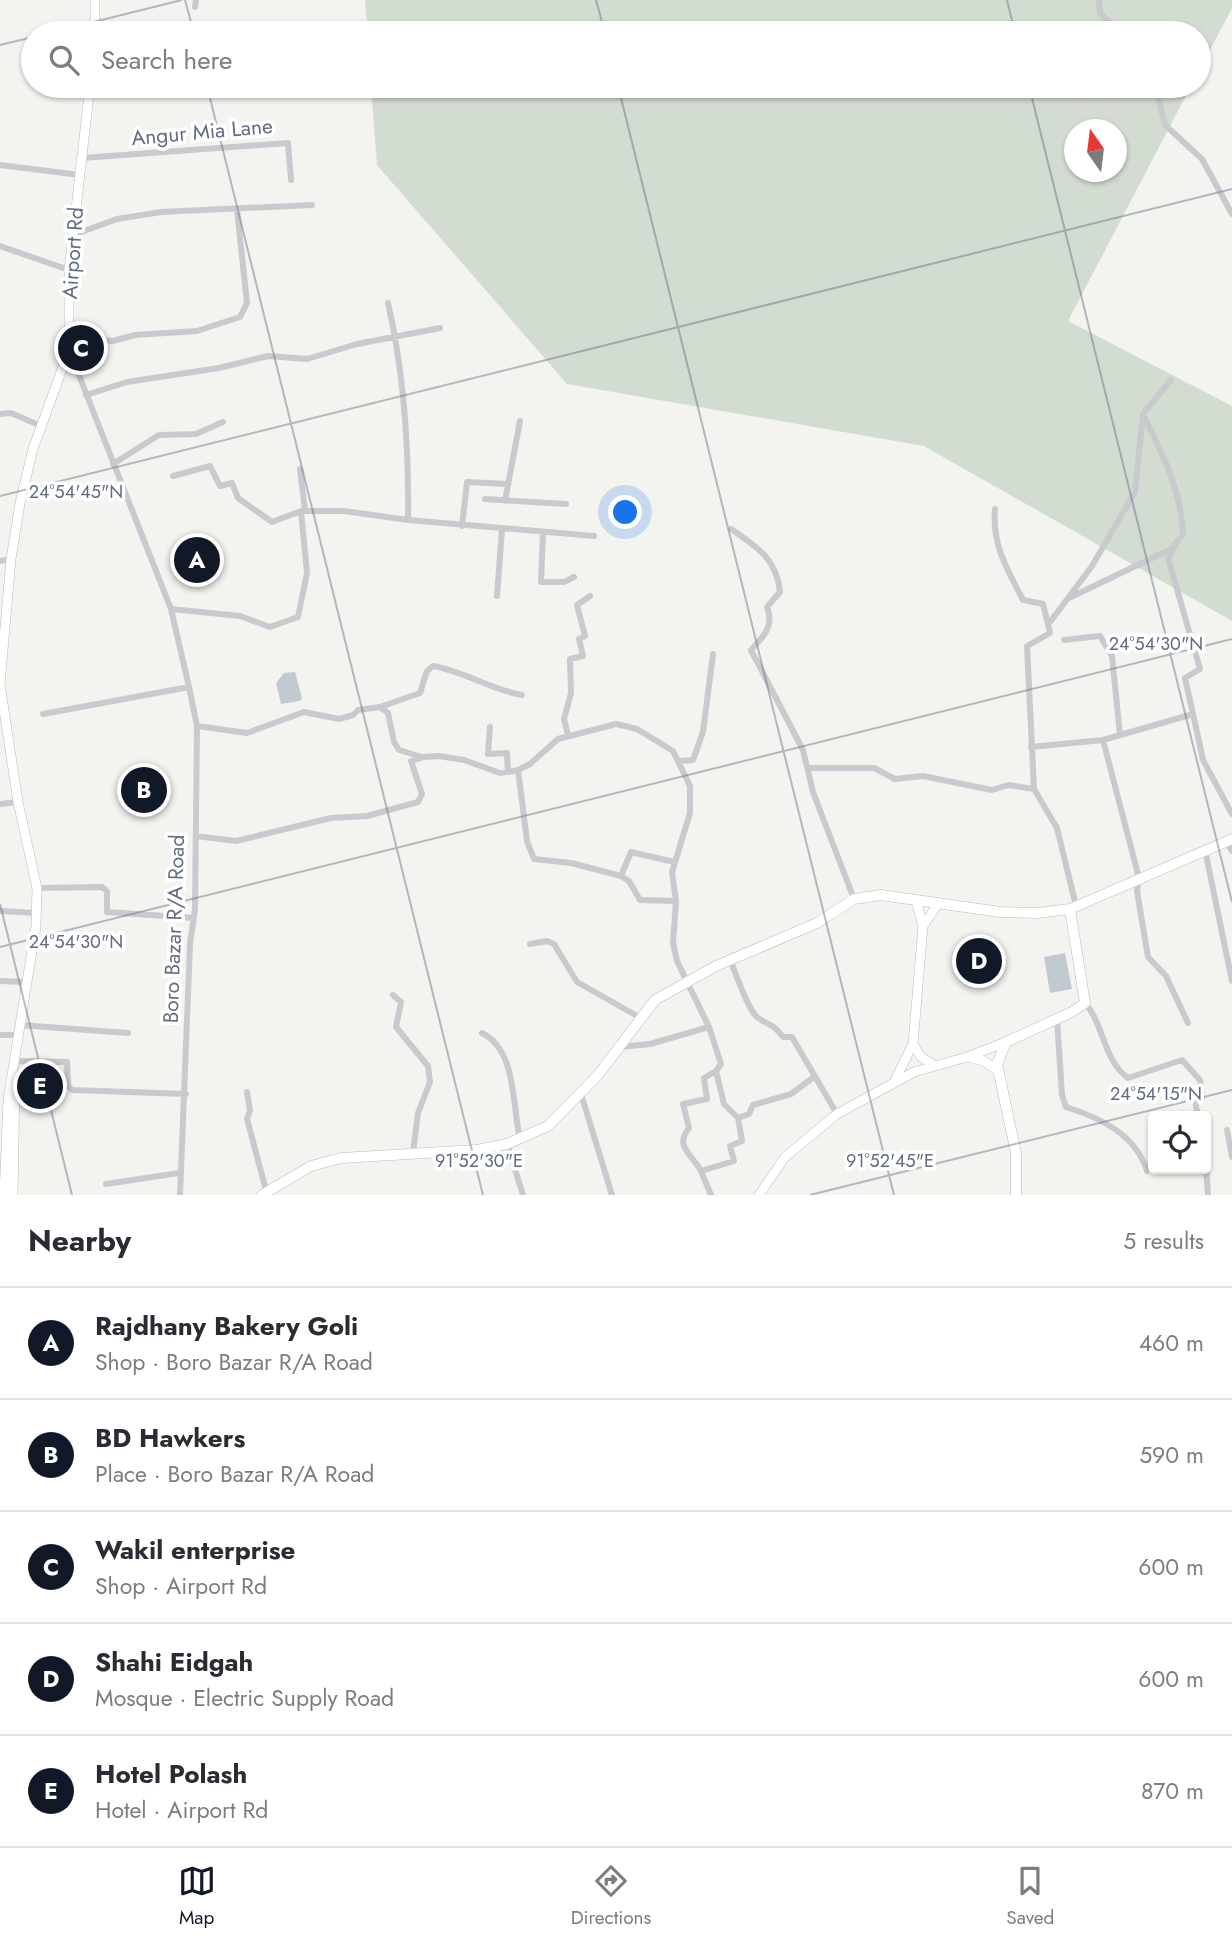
<!DOCTYPE html>
<meta charset="utf-8">
<style>
:root{--surface:#fff;--page:#f7f7f7;--text:#2b2b33;--muted:#7c7c81;--line:#e1e1e2;--accent:#111827}
body{margin:0;font-family:Jost,sans-serif;background:var(--page);color:var(--text)}
.controls{position:absolute;right:21px;bottom:21px;display:grid;overflow:hidden;border-radius:7px;box-shadow:0 2px 5px #0004}
.controls button{width:63px;height:63px;display:grid;place-items:center;padding:0;border:0;border-bottom:2px solid var(--line);background:var(--surface);color:var(--text);font:35px sans-serif}
.compass{position:absolute;left:1064px;top:119px;width:63px;height:63px;border-radius:50%;background:var(--surface);box-shadow:0 2px 5px #0004;rotate:346deg}
.you{position:absolute;left:626px;top:513px;width:24px;height:24px;margin:-18px;border:5px solid #fff;border-radius:50%;background:#1a73e8;box-shadow:0 0 0 10px #1a73e833}
.badge{display:grid;place-items:center;width:46px;height:46px;border-radius:50%;background:var(--accent);color:#fff;font-size:23px;font-weight:700}
.pin{position:absolute;translate:-50% -50%;border:4px solid #fff;box-shadow:0 2px 7px #0006}
.list{margin:0;padding:0;list-style:none}
h2{display:flex;justify-content:space-between;align-items:center;height:91px;margin:0;padding:0 28px;font-size:30px}
h2 small{font-size:23px;font-weight:400;color:var(--muted)}
.list li{display:grid;grid-template-columns:46px 1fr auto;gap:21px;align-items:center;box-sizing:border-box;height:112px;padding:0 28px;border-top:2px solid var(--line)}
.list b{display:block;font-size:26px;white-space:nowrap}
.list p{margin:0;font-size:23px;white-space:nowrap;color:var(--muted)}
.list em{font-size:23px;font-style:normal;color:var(--muted)}
.icon{flex:none;width:38px;height:38px;fill:none;stroke:currentColor;stroke-width:2;stroke-linecap:round;stroke-linejoin:round}
.map{position:relative;flex:none;width:1232px;height:1195px;overflow:hidden}
.search{position:absolute;background:var(--surface);box-shadow:0 2px 5px #0004;left:21px;right:21px;top:21px;height:77px;display:flex;align-items:center;gap:18px;box-sizing:border-box;padding:0 24px;border-radius:38px;color:var(--muted);font-size:26px}
.sheet{height:651px;background:var(--surface)}
nav{display:flex;justify-content:space-around;align-items:center;box-sizing:border-box;height:98px;border-top:2px solid var(--line);background:var(--surface);font-size:19px;color:var(--muted)}
nav a{display:grid;justify-items:center;gap:4px}
nav .on{color:var(--accent)}
.map>svg:first-child{display:block}
</style>
<div class="map">
<svg width="1232" height="1195" viewBox="0 0 1232 1195">
<rect width="100%" height="100%" fill="#f3f4ef"/>
<!-- green -->
<path fill="#d2dcd0" fill-rule="evenodd" d="M 365,0 L 1232,0 L 1232,8 L 1199,71 L 1199,33 L 368,33 Z
M 371,86 L 1191,86 L 1068,321 L 1232,406 L 1232,621 L 924,446 L 567,384 L 377,165 ZM 1074,130 L 1116,130 L 1116,172 L 1074,172 Z"/>
<!-- water -->
<path fill="#c2cad1" d="M 295,672 L 302,698 L 300,701 L 281,704 L 276,683 L 284,673 Z
M 1065,953 L 1072,989 L 1050,993 L 1044,957 Z"/>
<g fill="none" stroke-linecap="round" stroke-linejoin="round">
<!-- secondary casing -->
<g stroke="#b8bac0" stroke-width="10">
<path id="secondary" d="M 95,33 L 95,0
M 923,926 L 938,904
M 913,1044 L 921,1057 L 936,1066
M 967,1057 L 984,1061 L 998,1071
M 895,1080 L 913,1044 L 923,926 L 916,901
M 4,1195 L 8,1100 L 36,926 L 37,888 L 18,802 L 0,684 L 11,559 L 20,503 L 33,449 L 69,350 L 69,270 L 90,86
M 13,1195 L 15,1084
M 759,1195 L 785,1157 L 837,1114 L 914,1072 L 967,1057 L 1006,1042"/>
</g>
<!-- primary casing -->
<g stroke="#b8babf" stroke-width="11">
<path id="primary" d="M 262,1195 L 311,1166 L 341,1158 L 477,1150 L 507,1144 L 548,1126 L 598,1075 L 655,1000 L 716,966 L 817,923 L 854,899 L 881,895 L 1000,912 L 1037,913 L 1070,909 L 1232,839
M 1016,1195 L 1016,1153 L 997,1064 L 1006,1042 L 1072,1012 L 1085,1003 L 1070,909"/>
</g>
<!-- minor -->
<path stroke="#c8cace" stroke-width="6" d="M 1099,0 L 1100,13 L 1120,33
M 195,7 L 196,0
M 1155,86 L 1165,125 L 1202,159 L 1232,214
M 82,158 L 288,143 L 291,180
M 0,165 L 80,175
M 73,235 L 117,219 L 161,212 L 312,205
M 0,246 L 69,270
M 388,303 C 404,373 409,448 408,520
M 69,338 L 113,341 L 135,335 L 197,331 L 240,317 L 247,303 L 237,210
M 69,350 L 171,609 L 189,687 L 197,726 L 195,909 L 190,944 L 180,1195
M 86,395 L 127,382 L 219,368 L 268,356 L 307,359 L 357,344 L 440,328
M 0,414 L 11,413 L 41,426
M 113,464 L 159,435 L 196,434 L 223,422
M 300,469 L 305,510
M 173,476 L 210,466 L 220,486 L 232,483 L 238,498 L 272,522 L 301,511 L 344,511 L 408,520 L 594,536
M 485,499 L 566,504
M 505,501 L 520,421
M 995,509 C 992,545 1007,569 1023,600 L 1043,604 L 1050,633 L 1027,646 L 1034,789 L 1057,828 L 1076,906
M 462,526 L 467,482 L 507,484
M 731,529 C 756,546 777,559 780,592 L 767,607 C 775,626 763,637 751,650 L 803,750 L 813,792 L 854,899
M 543,533 L 541,582 L 564,582 L 574,577
M 1175,546 L 1168,558 L 1200,669 L 1185,678 L 1193,714
M 0,561 L 11,559
M 497,596 L 502,529
M 1069,598 L 1171,549 L 1183,534 C 1181,490 1163,454 1143,415
M 171,609 L 240,616 L 270,627 L 298,617 L 307,573 L 301,511
M 1050,622 L 1092,566 L 1135,492 L 1143,414 L 1171,380
M 1064,640 L 1100,636 L 1112,656 L 1120,735
M 380,707 L 420,693 L 427,671 L 433,666 C 464,671 491,690 522,695
M 43,714 L 189,687
M 197,726 L 247,733 L 304,712 L 339,719 L 353,715 L 358,710 L 380,707 L 388,713 L 394,742 L 399,750 L 422,757 L 439,756 L 464,760 L 500,773 L 518,770 L 530,764 L 558,739 L 616,724 L 637,729 L 673,751 L 690,786 L 690,813 L 672,872 L 676,901 L 673,943 L 677,961 L 709,1027 L 721,1064 L 716,1071 L 724,1104 L 738,1118 L 742,1141 L 730,1146 L 734,1161 L 701,1171 L 711,1195
M 490,727 L 488,754 L 507,753 L 508,772
M 568,735 L 564,719 L 571,693 L 570,659 L 583,656 L 579,639 L 585,636 L 577,605 L 590,596
M 1103,740 L 1193,714 L 1203,760 L 1232,814
M 1031,747 L 1103,740 L 1139,878 L 1137,891 L 1148,957 L 1166,976 L 1188,1023
M 679,761 L 693,760 L 703,732 L 713,654
M 808,768 L 874,768 L 895,779 L 923,776 L 992,790 L 1008,785 L 1034,789
M 518,770 L 527,841 L 534,859 L 571,863 L 621,876 L 631,852 L 674,862
M 0,804 L 18,802
M 196,836 L 236,841 L 331,818 L 367,816 L 418,802 L 422,794 L 411,761 L 421,758
M 1226,842 L 1232,851
M 1205,850 L 1232,981
M 621,876 L 629,881 L 640,900 L 676,901
M 37,888 L 102,887 L 107,891 L 107,912 L 194,918
M 0,911 L 36,913
M 530,944 L 547,941 L 554,944 L 577,982 L 639,1017
M 730,960 C 736,973 747,1008 757,1017 C 768,1026 772,1022 783,1037 L 792,1037 L 837,1114
M 0,981 L 27,982
M 393,995 L 401,1002 L 396,1027 L 428,1066 L 430,1082 L 418,1113 L 413,1153
M 1085,1003 C 1104,1024 1103,1060 1128,1078 L 1182,1060 L 1200,1080 L 1202,1098 L 1195,1101 L 1198,1116
M 1057,1019 L 1062,1095 L 1066,1107 C 1101,1118 1136,1135 1147,1171
M 20,1025 L 128,1033
M 482,1033 C 517,1050 512,1106 520,1139
M 0,1035 L 19,1035
M 620,1047 L 650,1044 L 709,1027
M 16,1061 L 67,1062 L 68,1086 L 72,1090 L 186,1094
M 247,1092 L 250,1111 L 247,1119 L 267,1194
M 581,1094 L 612,1195
M 738,1118 L 749,1114 L 753,1105 L 791,1094 L 814,1077
M 1227,1130 L 1232,1157
M 507,1144 L 523,1195
M 1206,1167 L 1208,1195
M 701,1171 C 692,1154 674,1147 689,1128 L 683,1104 L 707,1099 L 704,1078 L 716,1071
M 106,1184 L 179,1173"/>
<!-- secondary -->
<use href="#secondary" stroke="#fff" stroke-width="9"/>
<!-- primary -->
<use href="#primary" stroke="#fff" stroke-width="10"/>
</g>
<!-- ticks -->
<path fill="none" stroke="#616c83" stroke-width="2" stroke-opacity="0.45" d="M 185,0 L 194,33M 596,0 L 605,33M 1007,0 L 1015,33M 49,33 L 182,0M 0,45 L 33,37M 207,86 L 483,1195M 618,86 L 894,1195M 1029,86 L 1232,902M 0,496 L 1232,189M 0,904 L 72,1195M 0,947 L 1232,639M 810,1195 L 1232,1090"/>
<g text-anchor="middle" dominant-baseline="central" stroke-width="7" stroke-linejoin="round" paint-order="stroke">
<!-- street labels -->
<g font-size="21" fill="#616c83" stroke="#fff">
<text transform="translate(202 132) rotate(-5)">Angur Mia Lane</text>
<text transform="translate(73 253) rotate(-86)">Airport Rd</text>
<text transform="translate(174 929) rotate(-88)">Boro Bazar R/A Road</text>
</g>
</g>
<g font-size="18" text-anchor="middle" fill="#616c83" stroke="#fff" stroke-width="7" stroke-linejoin="round" paint-order="stroke">
<text x="76" y="498">24°54'45"N</text>
<text x="1156" y="650">24°54'30"N</text>
<text x="76" y="948">24°54'30"N</text>
<text x="1156" y="1100">24°54'15"N</text>
<text x="479" y="1167">91°52'30"E</text>
<text x="890" y="1167">91°52'45"E</text>
</g>
</svg>
<div class="controls">
<button><svg class="icon" aria-label="locate" viewBox="0 0 24 24"><circle cx="12" cy="12" r="6"/><path d="M12 2v4M12 18v4M2 12h4M18 12h4"/></svg></button>
</div>
<svg class="compass" viewBox="-18 -18 36 36"><path d="M0-13l5 13h-10z" fill="#e53935"/><path d="M0 13l5-13h-10z" fill="#7c7c81"/></svg>
<div class="you"></div>
<div class="pin badge" style="left:197px;top:560px">A</div>
<div class="pin badge" style="left:144px;top:790px">B</div>
<div class="pin badge" style="left:81px;top:348px">C</div>
<div class="pin badge" style="left:979px;top:961px">D</div>
<div class="pin badge" style="left:40px;top:1086px">E</div>
<div class="search"><svg class="icon" aria-label="search" viewBox="0 0 24 24"><circle cx="10" cy="10" r="6"/><path d="M15 15l6 6"/></svg>Search here</div>
</div>
<section class="sheet">
<h2>Nearby<small>5 results</small></h2>
<ul class="list">
<li><span class="badge">A</span><div><b>Rajdhany Bakery Goli</b><p>Shop · Boro Bazar R/A Road</p></div><em>460 m</em></li>
<li><span class="badge">B</span><div><b>BD Hawkers</b><p>Place · Boro Bazar R/A Road</p></div><em>590 m</em></li>
<li><span class="badge">C</span><div><b>Wakil enterprise</b><p>Shop · Airport Rd</p></div><em>600 m</em></li>
<li><span class="badge">D</span><div><b>Shahi Eidgah</b><p>Mosque · Electric Supply Road</p></div><em>600 m</em></li>
<li><span class="badge">E</span><div><b>Hotel Polash</b><p>Hotel · Airport Rd</p></div><em>870 m</em></li>
</ul>
</section>
<nav>
<a class="on"><svg class="icon" aria-label="map" viewBox="0 0 24 24"><path d="M3 6l6-2 6 2 6-2v14l-6 2-6-2-6 2zM9 4v14M15 6v14"/></svg>Map</a>
<a><svg class="icon" aria-label="directions" viewBox="0 0 24 24"><path d="M12 3l9 9-9 9-9-9zM9 14v-3h6M13 9l2 2-2 2"/></svg>Directions</a>
<a><svg class="icon" aria-label="saved" viewBox="0 0 24 24"><path d="M7 4h10v16l-5-4-5 4z"/></svg>Saved</a>
</nav>
